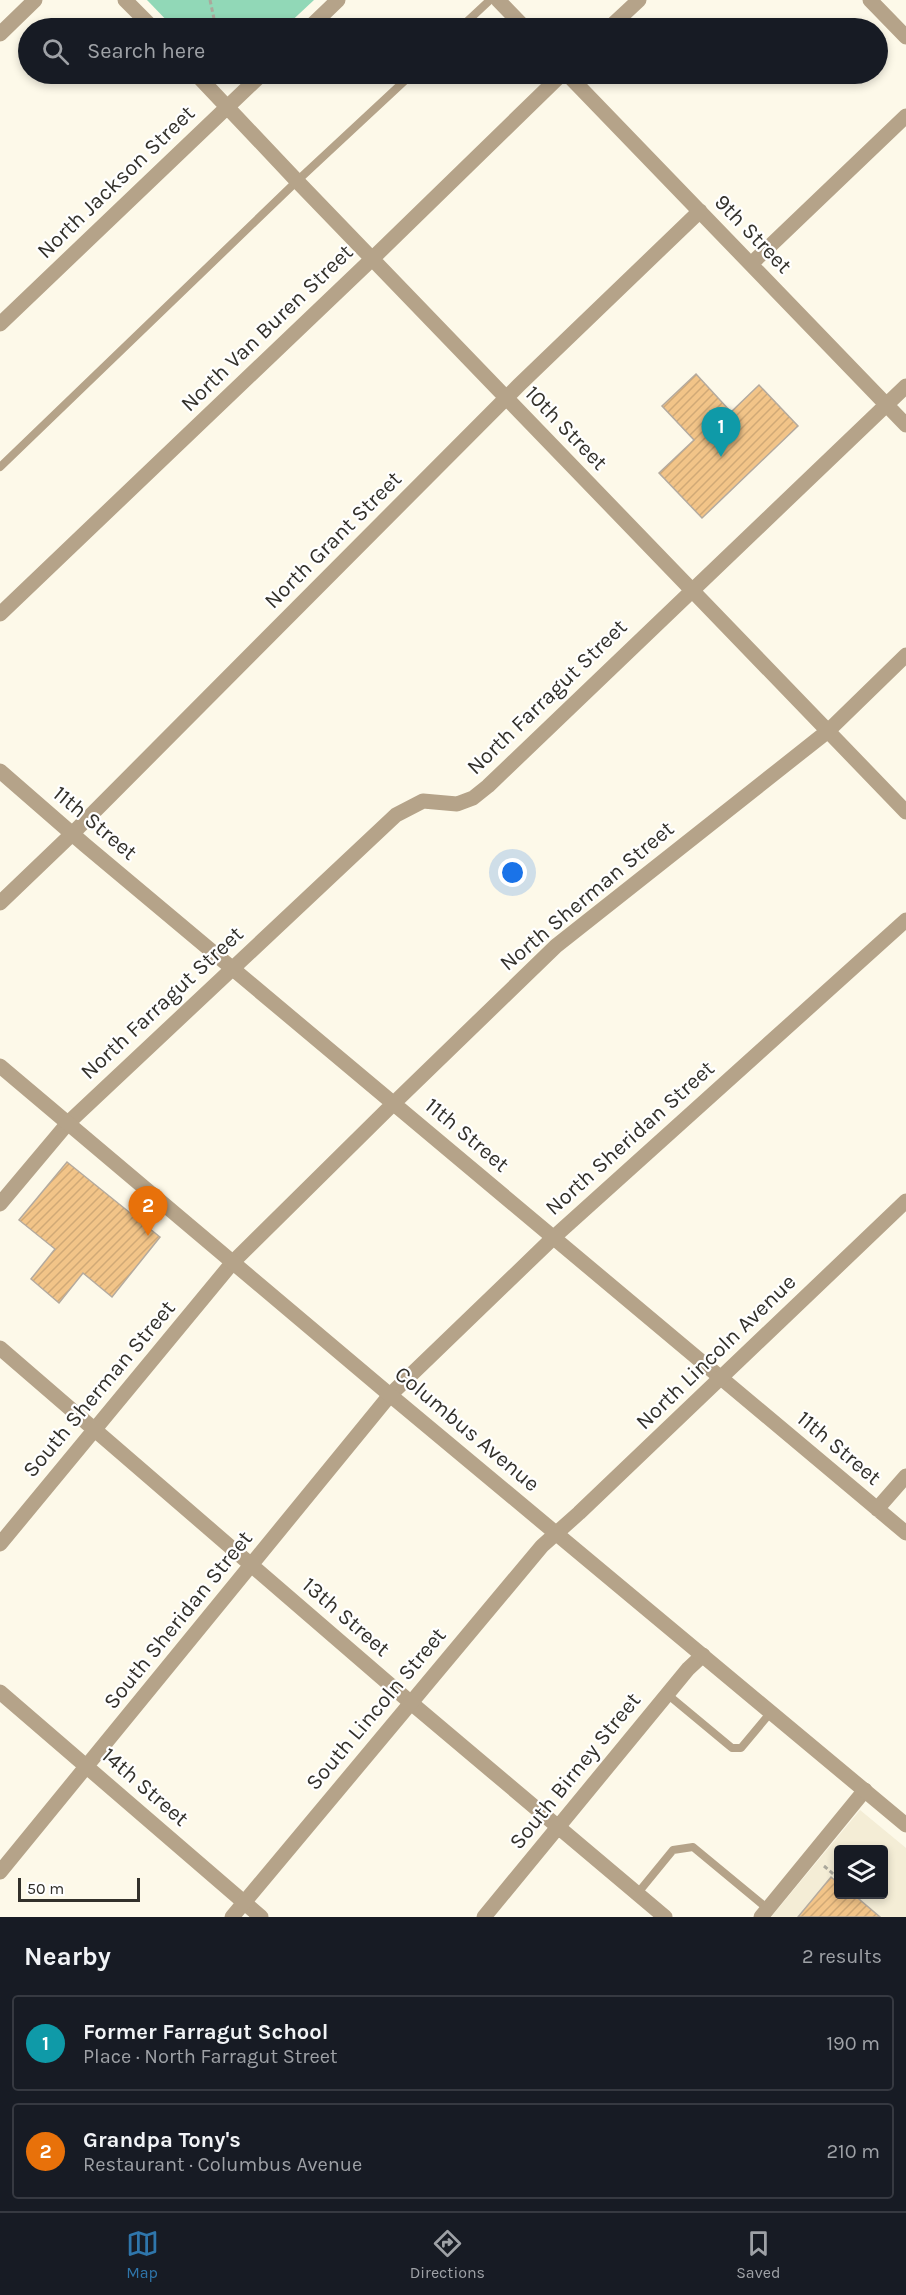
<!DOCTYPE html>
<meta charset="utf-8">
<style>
:root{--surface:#171b24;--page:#242831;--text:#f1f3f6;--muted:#9ea1a6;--line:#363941;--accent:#2f76ab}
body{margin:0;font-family:Karla,sans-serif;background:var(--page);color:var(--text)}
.controls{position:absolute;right:18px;bottom:18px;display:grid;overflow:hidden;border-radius:6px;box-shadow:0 3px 9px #0003}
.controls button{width:54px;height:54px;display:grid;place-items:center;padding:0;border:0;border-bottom:2px solid var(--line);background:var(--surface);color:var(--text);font:30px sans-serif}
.scale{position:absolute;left:18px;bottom:15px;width:122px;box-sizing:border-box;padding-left:6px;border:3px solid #33312b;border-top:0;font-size:16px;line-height:21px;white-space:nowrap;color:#33312b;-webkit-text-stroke:4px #fff;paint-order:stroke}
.you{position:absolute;left:513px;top:873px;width:21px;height:21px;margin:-15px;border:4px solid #fff;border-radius:50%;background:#1a73e8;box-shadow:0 0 0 9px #1a73e833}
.badge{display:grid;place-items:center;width:39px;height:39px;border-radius:50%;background:var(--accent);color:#fff;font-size:20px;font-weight:700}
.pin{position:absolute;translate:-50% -50px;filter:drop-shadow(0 2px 3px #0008)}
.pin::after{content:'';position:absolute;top:32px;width:21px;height:18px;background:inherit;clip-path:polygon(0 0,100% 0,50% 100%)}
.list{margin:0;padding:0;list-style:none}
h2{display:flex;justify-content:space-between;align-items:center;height:78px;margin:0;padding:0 24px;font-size:26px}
h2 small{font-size:20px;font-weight:400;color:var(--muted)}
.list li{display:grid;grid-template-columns:39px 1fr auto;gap:18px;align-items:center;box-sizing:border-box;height:96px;margin:0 12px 12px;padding:0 12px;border:2px solid var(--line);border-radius:6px}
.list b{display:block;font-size:22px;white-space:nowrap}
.list p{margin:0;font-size:20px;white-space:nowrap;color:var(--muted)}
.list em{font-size:20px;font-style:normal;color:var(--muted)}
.icon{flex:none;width:33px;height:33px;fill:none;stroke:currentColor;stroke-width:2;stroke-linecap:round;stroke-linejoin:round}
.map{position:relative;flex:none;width:906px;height:1917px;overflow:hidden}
.search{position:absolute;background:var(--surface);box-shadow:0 3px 9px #0003;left:18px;right:18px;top:18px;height:66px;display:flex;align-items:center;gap:15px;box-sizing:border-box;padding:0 21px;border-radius:33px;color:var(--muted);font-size:22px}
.sheet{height:294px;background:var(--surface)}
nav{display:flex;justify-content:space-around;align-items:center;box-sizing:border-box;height:84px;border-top:2px solid var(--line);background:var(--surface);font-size:16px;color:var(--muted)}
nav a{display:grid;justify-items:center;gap:3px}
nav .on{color:var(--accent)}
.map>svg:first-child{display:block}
</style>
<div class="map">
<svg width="906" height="1917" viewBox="0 0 906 1917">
<defs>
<pattern id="building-hatch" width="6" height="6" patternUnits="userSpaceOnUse" patternTransform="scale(1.5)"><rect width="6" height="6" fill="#f2c488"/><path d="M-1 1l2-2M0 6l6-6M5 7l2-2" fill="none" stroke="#d0a976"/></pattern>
</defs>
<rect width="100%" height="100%" fill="#fdf9e9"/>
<!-- built -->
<path fill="#f4edd6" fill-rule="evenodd" d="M 860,1810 L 906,1848 L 906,1917 L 771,1917 ZM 838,1850 L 884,1850 L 884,1894 L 838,1894 Z"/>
<!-- park -->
<path fill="#91d8b7" d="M 147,0 L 314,0 L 284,28 L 174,28 Z"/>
<!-- building -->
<path fill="url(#building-hatch)" stroke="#b4aa9e" stroke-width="1.5" d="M 696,374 L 731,412 L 759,385 L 798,426 L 702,518 L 659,473 L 694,440 L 662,406 Z
M 67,1162 L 160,1237 L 112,1297 L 83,1273 L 59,1303 L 31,1279 L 55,1249 L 19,1220 Z
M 831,1877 L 838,1883 L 838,1894 L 853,1894 L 880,1917 L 798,1917 Z"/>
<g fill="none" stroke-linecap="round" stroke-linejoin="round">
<!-- path -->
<path stroke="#aba89c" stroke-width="3" stroke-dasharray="4.5 3" stroke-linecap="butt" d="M 210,0 L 216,28
M 226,74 L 228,81
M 824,1866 L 838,1878"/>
<!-- service -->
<path stroke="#b5a389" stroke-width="8" d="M 460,28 L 490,0
M 0,467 L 297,181 L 412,74
M 667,1694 L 732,1748 L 741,1748 L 771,1712
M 637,1894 L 673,1850 L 693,1847 L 768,1909"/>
<!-- minor -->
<path stroke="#b5a389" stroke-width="15" d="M 125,0 L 153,28
M 498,0 L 525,28
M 309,28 L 338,0
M 609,28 L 639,0
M 0,34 L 35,0
M 196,74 L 297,181 L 906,812
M 567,74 L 906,425
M 751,264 L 906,116
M 0,324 L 262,74
M 0,614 L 372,259 L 562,74
M 0,771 L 85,845 L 906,1533
M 0,903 L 72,834 L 519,385 L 700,211
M 0,1204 L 68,1123 L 396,815 L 423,801 L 457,804 L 473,798 L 488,786 L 906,386
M 0,1348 L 410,1702 L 665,1917
M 877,1509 L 906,1476
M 0,1544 L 233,1262 L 394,1103 L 556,946 L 828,731 L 906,655
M 0,1692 L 261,1917
M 0,1872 L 390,1395 L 554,1237 L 906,920
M 484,1917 L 688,1669 L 703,1655
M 761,1917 L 865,1790"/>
<!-- tertiary -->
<path stroke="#b5a389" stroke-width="15" d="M 870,0 L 906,37
M 0,1066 L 390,1395 L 906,1825
M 232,1917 L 542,1546 L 579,1513 L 906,1201"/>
</g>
<g text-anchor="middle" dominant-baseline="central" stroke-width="4.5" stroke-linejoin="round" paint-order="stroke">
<!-- street labels -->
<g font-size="22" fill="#33312b" stroke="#fff">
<text transform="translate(116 182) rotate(-44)">North Jackson Street</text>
<text transform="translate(753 234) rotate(46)">9th Street</text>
<text transform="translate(267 328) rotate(-44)">North Van Buren Street</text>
<text transform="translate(566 428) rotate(46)">10th Street</text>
<text transform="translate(333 540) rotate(-45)">North Grant Street</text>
<text transform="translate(547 697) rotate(-44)">North Farragut Street</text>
<text transform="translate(95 823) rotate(40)">11th Street</text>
<text transform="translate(587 896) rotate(-40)">North Sherman Street</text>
<text transform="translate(162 1003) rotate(-43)">North Farragut Street</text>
<text transform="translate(467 1135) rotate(40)">11th Street</text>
<text transform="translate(630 1138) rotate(-42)">North Sheridan Street</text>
<text transform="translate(716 1352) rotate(-44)">North Lincoln Avenue</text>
<text transform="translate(99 1389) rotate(-50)">South Sherman Street</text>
<text transform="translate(467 1429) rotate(40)">Columbus Avenue</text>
<text transform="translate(839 1448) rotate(40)">11th Street</text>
<text transform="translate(346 1617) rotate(41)">13th Street</text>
<text transform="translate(178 1620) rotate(-51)">South Sheridan Street</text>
<text transform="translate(376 1709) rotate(-50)">South Lincoln Street</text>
<text transform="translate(575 1771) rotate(-51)">South Birney Street</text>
<text transform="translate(145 1787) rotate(41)">14th Street</text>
</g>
</g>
</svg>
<div class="controls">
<button><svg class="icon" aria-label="layers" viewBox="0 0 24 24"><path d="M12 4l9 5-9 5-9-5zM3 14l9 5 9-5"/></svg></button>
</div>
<div class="scale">50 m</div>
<div class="you"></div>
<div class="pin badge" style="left:721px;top:457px;background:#0f9aa8">1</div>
<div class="pin badge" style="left:148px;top:1236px;background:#e8710a">2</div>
<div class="search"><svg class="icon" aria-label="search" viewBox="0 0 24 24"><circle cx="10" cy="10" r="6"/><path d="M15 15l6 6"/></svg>Search here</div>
</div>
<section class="sheet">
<h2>Nearby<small>2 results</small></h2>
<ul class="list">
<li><span class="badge" style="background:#0f9aa8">1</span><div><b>Former Farragut School</b><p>Place · North Farragut Street</p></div><em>190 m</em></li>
<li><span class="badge" style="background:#e8710a">2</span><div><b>Grandpa Tony's</b><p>Restaurant · Columbus Avenue</p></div><em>210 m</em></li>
</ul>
</section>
<nav>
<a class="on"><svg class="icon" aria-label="map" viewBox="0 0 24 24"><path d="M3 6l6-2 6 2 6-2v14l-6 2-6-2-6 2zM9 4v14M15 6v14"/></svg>Map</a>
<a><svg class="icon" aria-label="directions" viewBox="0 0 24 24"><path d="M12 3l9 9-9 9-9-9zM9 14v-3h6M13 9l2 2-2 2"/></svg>Directions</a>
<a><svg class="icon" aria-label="saved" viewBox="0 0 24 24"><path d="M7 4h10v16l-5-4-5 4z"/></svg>Saved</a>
</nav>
